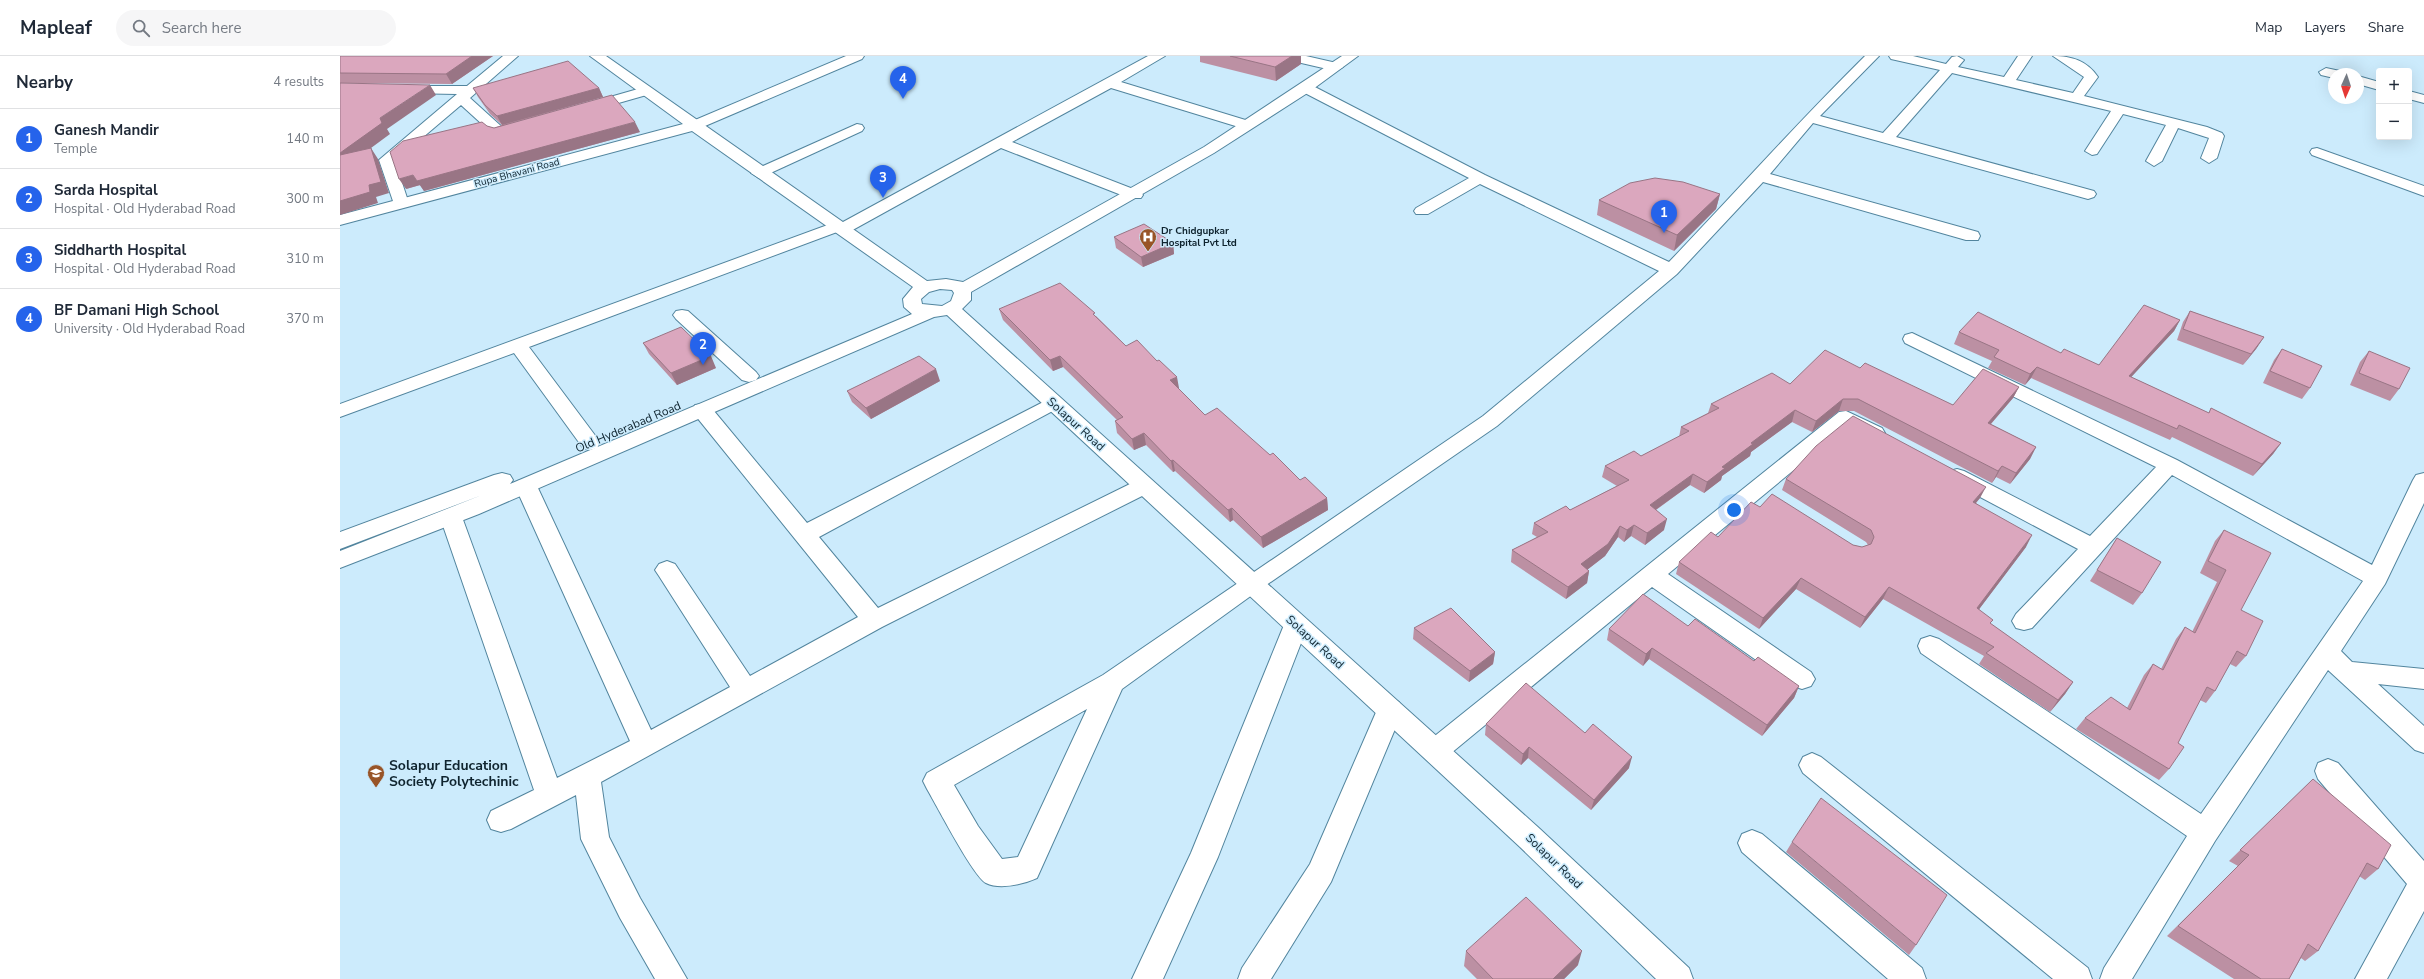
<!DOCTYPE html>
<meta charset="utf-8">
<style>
:root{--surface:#fff;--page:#f6f6f7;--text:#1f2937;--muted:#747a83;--line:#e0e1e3;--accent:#2563eb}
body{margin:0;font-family:"Nunito Sans",sans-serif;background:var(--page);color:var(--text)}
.controls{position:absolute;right:12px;top:12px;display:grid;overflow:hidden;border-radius:4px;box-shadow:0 4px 16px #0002}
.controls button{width:36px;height:36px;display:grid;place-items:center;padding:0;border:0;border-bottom:1px solid var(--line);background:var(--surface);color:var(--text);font:20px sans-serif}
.compass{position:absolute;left:1988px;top:12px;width:36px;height:36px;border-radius:50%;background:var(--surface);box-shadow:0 4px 16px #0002;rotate:183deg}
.you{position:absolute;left:1394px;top:454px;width:14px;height:14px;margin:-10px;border:3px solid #fff;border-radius:50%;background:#1a73e8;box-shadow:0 0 0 6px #1a73e833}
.badge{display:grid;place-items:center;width:26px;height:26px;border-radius:50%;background:var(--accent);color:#fff;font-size:13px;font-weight:700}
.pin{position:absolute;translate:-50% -33px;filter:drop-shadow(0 1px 2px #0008)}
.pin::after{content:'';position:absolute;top:21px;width:14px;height:12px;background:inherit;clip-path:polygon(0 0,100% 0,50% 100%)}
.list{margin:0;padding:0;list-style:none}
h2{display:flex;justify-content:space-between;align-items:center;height:52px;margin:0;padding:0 16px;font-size:17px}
h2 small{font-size:13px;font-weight:400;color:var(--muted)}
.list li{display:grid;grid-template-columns:26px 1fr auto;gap:12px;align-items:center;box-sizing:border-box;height:60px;padding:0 16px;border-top:1px solid var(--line)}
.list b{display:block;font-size:15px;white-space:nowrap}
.list p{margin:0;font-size:13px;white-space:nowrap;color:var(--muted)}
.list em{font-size:13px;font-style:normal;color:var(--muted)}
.icon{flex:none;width:22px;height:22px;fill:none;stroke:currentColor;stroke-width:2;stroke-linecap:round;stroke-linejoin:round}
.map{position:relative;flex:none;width:2084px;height:923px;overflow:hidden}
header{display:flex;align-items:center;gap:24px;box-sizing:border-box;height:56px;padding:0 20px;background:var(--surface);border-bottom:1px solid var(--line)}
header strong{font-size:19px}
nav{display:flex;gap:22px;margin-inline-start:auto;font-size:14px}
.search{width:280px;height:36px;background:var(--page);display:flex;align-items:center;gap:10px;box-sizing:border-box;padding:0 14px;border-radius:22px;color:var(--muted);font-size:15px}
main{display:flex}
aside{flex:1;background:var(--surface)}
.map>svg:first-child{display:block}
</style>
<header>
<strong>Mapleaf</strong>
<div class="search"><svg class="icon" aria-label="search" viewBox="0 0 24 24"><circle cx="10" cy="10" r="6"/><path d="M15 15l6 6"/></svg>Search here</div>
<nav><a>Map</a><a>Layers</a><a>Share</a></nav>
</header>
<main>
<aside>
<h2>Nearby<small>4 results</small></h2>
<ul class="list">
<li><span class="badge">1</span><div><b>Ganesh Mandir</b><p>Temple</p></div><em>140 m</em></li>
<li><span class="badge">2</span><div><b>Sarda Hospital</b><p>Hospital · Old Hyderabad Road</p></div><em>300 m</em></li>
<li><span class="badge">3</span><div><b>Siddharth Hospital</b><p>Hospital · Old Hyderabad Road</p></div><em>310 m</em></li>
<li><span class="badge">4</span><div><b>BF Damani High School</b><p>University · Old Hyderabad Road</p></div><em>370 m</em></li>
</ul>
</aside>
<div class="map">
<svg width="2084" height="923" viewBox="0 0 2084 923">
<rect width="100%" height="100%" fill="#ccebfc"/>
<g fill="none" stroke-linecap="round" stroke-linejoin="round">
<!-- street casing -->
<g stroke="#52859e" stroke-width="2">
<path id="street" d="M 163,0 L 178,0 L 130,42 L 162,71 L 181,66 L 188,70 L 186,73 L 159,80 L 154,79 L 121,49 L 55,105 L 69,148 L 67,151 L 55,151 L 39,104 L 117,38 L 63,37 L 56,33 L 58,30 L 127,30 Z
M 506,0 L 524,0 L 522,3 L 358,73 L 353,74 L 346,70 L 348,67 Z
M 808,0 L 825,0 L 781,26 L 912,66 L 914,69 L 912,72 L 902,72 L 771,32 L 672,86 L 801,136 L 803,139 L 801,142 L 789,142 L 661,92 L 509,176 L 497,176 L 189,291 L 257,382 L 260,387 L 257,392 L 250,394 L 243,392 L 174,297 L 0,361 L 0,348 L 493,167 L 503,166 Z
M 942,0 L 966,0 L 1001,8 L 1003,11 L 996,15 L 944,3 Z
M 1525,0 L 1539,0 L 1480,60 L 1543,77 L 1600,14 L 1551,3 L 1549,0 L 1573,0 L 1606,8 L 1612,1 L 1617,0 L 1624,4 L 1618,11 L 1664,21 L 1678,0 L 1692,0 L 1676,24 L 1733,37 L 1744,21 L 1713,0 C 1732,0 1747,5 1758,21 L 1744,40 L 1867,71 L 1882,77 L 1884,80 L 1877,102 L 1869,107 L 1861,102 L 1869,82 L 1838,72 L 1822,105 L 1814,110 L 1806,105 L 1826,69 L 1783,58 L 1757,98 L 1752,99 L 1745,95 L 1771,55 L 1612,17 L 1556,81 L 1754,135 L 1756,138 L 1754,141 L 1748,143 L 1473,67 L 1430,118 L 1638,176 L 1640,180 L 1638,184 L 1626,184 L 1423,126 L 1337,218 L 1157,370 L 919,534 L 782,633 L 697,822 C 684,828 660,834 646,827 C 633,820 597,750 587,733 L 583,725 L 587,717 L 763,619 L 1143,360 L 1319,215 L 1140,128 L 1088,158 L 1076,158 L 1074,155 L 1076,152 L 1129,122 L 961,35 L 959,32 L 961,29 L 971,29 L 1145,119 L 1329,206 C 1394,138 1457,67 1525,0 ZM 747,653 L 678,801 L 662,803 L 638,770 L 614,729 Z
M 1986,12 L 2000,15 L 2002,18 L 1994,18 L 1994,22 L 1981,19 L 1979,16 Z
M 2018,20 L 2039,26 L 2039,34 L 2018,28 Z
M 305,31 L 310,32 L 312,35 L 310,38 L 247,56 L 240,52 L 242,49 Z
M 2069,35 L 2084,39 L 2084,47 L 2069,43 Z
M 517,68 L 522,69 L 524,72 L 522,75 L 424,120 L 419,122 L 411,117 L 414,114 Z
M 1977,92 L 2084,130 L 2084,140 L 1972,99 L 1970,96 L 1972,93 Z
M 342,254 L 348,255 L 416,316 L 419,320 L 416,324 L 409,326 L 402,324 L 336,263 L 333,259 L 336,255 Z
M 1572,277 L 1837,404 L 2032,509 L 2073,424 L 2076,419 L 2084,417 L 2084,447 L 2045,528 L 2001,595 L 2012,606 L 2084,613 L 2084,633 L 2038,628 L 2084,670 L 2084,697 L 2075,694 L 1988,614 L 1875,785 L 1792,923 L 1760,923 L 1764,912 L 1847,780 L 1581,597 L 1578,590 L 1581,583 L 1590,580 L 1599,583 L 1861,758 L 2023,525 L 1832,419 L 1692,572 L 1684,574 L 1676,572 L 1672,565 L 1676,558 L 1738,493 L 1610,425 L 1606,420 L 1610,415 L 1617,413 L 1624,415 L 1750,480 L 1816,411 L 1565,287 L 1563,283 L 1565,279 Z
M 713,341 L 720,343 L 723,347 L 720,351 L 479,481 L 538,552 L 796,425 L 804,423 L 812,425 L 815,430 L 812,435 L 542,571 L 261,726 L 269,781 L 300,842 L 347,923 L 315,923 L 280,862 L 241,783 L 236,739 L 171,773 L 161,776 L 151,773 L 147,764 L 151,755 L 194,734 L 100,461 L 103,456 L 111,453 L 119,456 L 122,461 L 217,722 L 290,685 L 175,430 L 178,425 L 186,423 L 194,425 L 197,430 L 311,674 L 390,631 L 319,520 L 315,514 L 319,508 L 327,505 L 335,508 L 410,620 L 518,561 L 355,359 L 352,354 L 355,349 L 362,348 L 369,349 L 467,467 Z
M 1506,355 L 1542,372 L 1545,377 L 1542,382 C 1529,385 1519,377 1507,370 L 1328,518 L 1471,616 L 1475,623 L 1471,630 L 1462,633 L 1453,630 L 1312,531 L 1104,703 L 1095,706 L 1086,703 L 1082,695 L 1086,687 L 1499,356 Z
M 956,560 L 965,562 L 968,569 L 878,801 L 823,923 L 792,923 L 851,797 L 944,569 L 947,562 Z
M 1050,643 L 1059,646 L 1063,654 L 991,826 L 931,923 L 898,923 L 902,912 L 970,808 L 1037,654 L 1041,646 Z
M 1472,697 L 1481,701 L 1748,912 L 1752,923 L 1713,923 L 1463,717 L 1459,709 L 1463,701 Z
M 1988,703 L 1998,707 L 2084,805 L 2084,855 L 2047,923 L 2015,923 L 2067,828 L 1978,723 L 1975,715 L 1978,707 Z
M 1412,774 L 1422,778 L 1582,912 L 1586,923 L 1548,923 L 1402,796 L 1398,787 L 1402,778 Z"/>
</g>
<!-- secondary casing -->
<g stroke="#52859e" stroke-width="2">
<path id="secondary" d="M 250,0 L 266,0 L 587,225 L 606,223 L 623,226 L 864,91 L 1002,0 L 1018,0 L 969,36 L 874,97 L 631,236 L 631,244 L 622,253 L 1200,773 L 1349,912 L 1353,923 L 1316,923 L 1180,791 L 607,259 L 594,261 L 139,458 L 0,512 L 0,495 L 142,439 L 0,493 L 0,476 L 154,419 L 162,417 L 170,419 L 173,424 L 170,428 L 572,258 L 564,251 L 563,243 L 573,231 L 352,75 L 0,169 L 0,159 L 343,68 ZM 600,233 L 612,234 L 614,237 L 611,245 L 602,250 L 582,248 L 581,243 L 589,236 Z"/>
</g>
<!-- street -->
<use href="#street" fill="#fff" fill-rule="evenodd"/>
<!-- secondary -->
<use href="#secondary" fill="#fff" fill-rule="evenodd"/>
</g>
<!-- wall -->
<path fill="#bc90a3" d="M 0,0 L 153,0 L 112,28 L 0,27 Z
M 860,0 L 961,0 L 961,8 L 936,25 L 860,6 Z
M 133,32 L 259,32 L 263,41 L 169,68 L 300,76 L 84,135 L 80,129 L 66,133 L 147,70 L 154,72 L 162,69 L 150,58 L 138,41 Z
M 1380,138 L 1376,153 L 1334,195 L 1257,159 L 1259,144 Z
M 774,181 L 833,187 L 834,198 L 803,211 L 776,192 Z
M 659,253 L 756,260 L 786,290 L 839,332 L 838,332 L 865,359 L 930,399 L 960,424 L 987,442 L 988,454 L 923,492 L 893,464 L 890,466 L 835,415 L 833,416 L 806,389 L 794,394 L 777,377 L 775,365 L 777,364 L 723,311 L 713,315 L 663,264 Z
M 1850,255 L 1924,281 L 1916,293 L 1903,309 L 1837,284 L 1843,266 Z
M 1840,264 L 1834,275 L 1791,321 L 1869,357 L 1871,352 L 1941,387 L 1933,398 L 1913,420 L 1832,381 L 1830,384 L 1691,322 L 1685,329 L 1648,312 L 1652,305 L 1614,288 L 1619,276 L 1721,297 L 1759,309 Z
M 303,287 L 376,312 L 337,329 L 309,298 Z
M 1942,293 L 1970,332 L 1962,343 L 1923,327 L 1934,304 Z
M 2029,295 L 2059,333 L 2050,345 L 2010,329 L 2020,306 Z
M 1520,312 L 1613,349 L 1679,331 L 1673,342 L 1651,368 L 1696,391 L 1690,403 L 1670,428 L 1656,421 L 1652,427 L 1514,355 L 1499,355 L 1472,376 L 1452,366 L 1411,396 L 1410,400 L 1382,420 L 1381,424 L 1364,437 L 1350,429 L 1316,454 L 1324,474 L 1305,489 L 1291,480 L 1284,486 L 1278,481 L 1265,500 L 1247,514 L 1249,515 L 1247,527 L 1226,543 L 1171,506 L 1172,494 L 1197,481 L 1192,478 L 1194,467 L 1230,454 L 1277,430 L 1262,421 L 1265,410 L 1301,400 L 1339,381 L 1341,371 L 1368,357 L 1371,348 L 1450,328 Z
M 600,325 L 531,363 L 512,346 L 507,335 Z
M 1446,423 L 1640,442 L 1636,447 L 1686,491 L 1639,553 L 1651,568 L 1733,626 L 1725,638 L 1710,656 L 1639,608 L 1644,600 L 1543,543 L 1520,572 L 1456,533 L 1419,573 L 1336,518 L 1339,506 L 1378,481 L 1420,451 L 1513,489 L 1522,491 L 1528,489 L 1526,486 L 1442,434 Z
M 1884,474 L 1901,554 L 1906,600 L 1896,611 L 1890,608 L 1875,635 L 1866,647 L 1860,644 L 1838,687 L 1829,713 L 1819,724 L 1736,673 L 1745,662 L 1787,652 L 1804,619 L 1813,608 L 1821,613 L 1836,583 L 1845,571 L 1852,576 L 1877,526 L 1860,517 L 1875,485 Z
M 1777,482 L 1802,537 L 1793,549 L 1750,525 Z
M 1348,570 L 1414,605 L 1459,630 L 1454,642 L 1422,680 L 1309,603 L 1303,610 L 1267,584 L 1269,573 Z
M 1074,572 L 1155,596 L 1153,608 L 1129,626 L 1073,583 Z
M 1146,668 L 1245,677 L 1289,712 L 1251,754 L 1188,702 L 1181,709 L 1145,679 Z
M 1973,723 L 2038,813 L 2025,824 L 2019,820 L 1978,895 L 1965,905 L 1961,902 L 1949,923 L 1894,923 L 1827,880 L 1898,810 L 1889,805 Z
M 1452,786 L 1576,889 L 1569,899 L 1446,796 Z
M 1126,895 L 1238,909 L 1224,923 L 1137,923 L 1124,910 Z"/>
<!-- shaded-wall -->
<path fill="#997585" d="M 132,0 L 153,0 L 112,28 L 106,18 Z
M 952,0 L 961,0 L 961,8 L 936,25 L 935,11 Z
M 90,29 L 96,39 L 47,73 L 50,78 L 31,92 L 38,103 L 49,137 L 36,141 L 38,147 L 0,159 L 0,97 L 40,62 Z
M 259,32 L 263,41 L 162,69 L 157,60 Z
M 295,66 L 300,76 L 84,135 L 77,125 Z
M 73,119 L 80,129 L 66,133 L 59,123 Z
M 1380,138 L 1376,153 L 1334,195 L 1337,179 Z
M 833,187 L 834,198 L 803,211 L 801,201 Z
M 1840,264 L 1834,275 L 1782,331 L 1789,320 Z
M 1924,281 L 1916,293 L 1903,309 L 1911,298 Z
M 371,300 L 376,312 L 337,329 L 331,317 Z
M 720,300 L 723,311 L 713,315 L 710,304 Z
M 1697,311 L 1691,322 L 1685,329 L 1690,318 Z
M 596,313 L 600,325 L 531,363 L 526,352 Z
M 837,321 L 839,332 L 832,335 L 830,324 Z
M 1679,331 L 1673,342 L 1642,378 L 1648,367 Z
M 1503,343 L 1499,355 L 1472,376 L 1476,365 Z
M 1455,354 L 1452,366 L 1411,396 L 1410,400 L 1382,420 L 1381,424 L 1364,437 L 1367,426 L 1382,411 L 1411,387 Z
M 804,377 L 806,389 L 794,394 L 792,383 Z
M 1941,387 L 1933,398 L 1913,420 L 1922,408 Z
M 1696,391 L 1690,403 L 1670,428 L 1676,417 Z
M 833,404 L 835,415 L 833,416 L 831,405 Z
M 1662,410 L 1656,421 L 1652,427 L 1658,415 Z
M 1353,418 L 1350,429 L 1307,460 L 1310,449 Z
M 1646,431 L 1640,442 L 1627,457 L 1633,446 Z
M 987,442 L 988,454 L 923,492 L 921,481 Z
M 892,452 L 893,464 L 890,466 L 888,454 Z
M 1327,463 L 1324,474 L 1305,489 L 1307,477 Z
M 1294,469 L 1291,480 L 1284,486 L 1287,474 Z
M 1280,470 L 1278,481 L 1265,500 L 1239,520 L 1241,508 Z
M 1692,479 L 1686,491 L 1631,564 L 1637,552 Z
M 1249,515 L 1247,527 L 1226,543 L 1228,531 Z
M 1461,522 L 1456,533 L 1419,573 L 1423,562 Z
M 1549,531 L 1543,543 L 1520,572 L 1525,561 Z
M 1312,592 L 1309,603 L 1303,610 L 1306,598 Z
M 1155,596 L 1153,608 L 1129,626 L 1130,615 Z
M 1733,626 L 1725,638 L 1710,656 L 1718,644 Z
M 1459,630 L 1454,642 L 1422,680 L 1427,669 Z
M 1189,691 L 1188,702 L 1181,709 L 1183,698 Z
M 1292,701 L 1289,712 L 1251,754 L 1254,744 Z
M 1242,895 L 1238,909 L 1224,923 L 1213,923 Z"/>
<!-- building -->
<path fill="#dba7be" stroke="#997585" d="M 0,0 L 132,0 L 106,18 L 0,17 Z
M 890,0 L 952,0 L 935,11 Z
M 228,5 L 259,32 L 157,60 L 145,49 L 133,32 Z
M 0,27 L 90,29 L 40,62 L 42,67 L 0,97 Z
M 272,39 L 295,66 L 77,125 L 73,119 L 59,123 L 50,96 L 63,85 L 142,66 L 147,70 L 154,72 Z
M 31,92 L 41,126 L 29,129 L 30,136 L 0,145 L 0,99 Z
M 1315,122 L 1343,126 L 1380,138 L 1337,179 L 1259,144 L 1290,127 Z
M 804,168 L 833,187 L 801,201 L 774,181 Z
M 720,227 L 755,257 L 753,258 L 786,290 L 797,284 L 817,305 L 819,304 L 837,321 L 830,324 L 865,359 L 877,352 L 930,399 L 933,397 L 960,424 L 965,421 L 987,442 L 921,481 L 892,452 L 888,454 L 833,404 L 831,405 L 804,377 L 792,383 L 775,365 L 783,361 L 720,300 L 710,304 L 659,253 Z
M 1804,249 L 1840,264 L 1789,320 L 1869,357 L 1871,352 L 1941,387 L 1922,408 L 1839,369 L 1837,373 L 1697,311 L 1690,318 L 1654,301 L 1659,294 L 1619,276 L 1638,256 L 1721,297 L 1724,293 L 1759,309 Z
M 1850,255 L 1924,281 L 1911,298 L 1843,273 Z
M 341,271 L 371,300 L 331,317 L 303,287 Z
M 1942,293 L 1982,310 L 1970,332 L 1930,315 Z
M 1485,294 L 1520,312 L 1525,307 L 1613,349 L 1643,313 L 1679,331 L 1648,367 L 1696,391 L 1676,417 L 1662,410 L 1658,415 L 1518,343 L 1503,343 L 1476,365 L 1455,354 L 1411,387 L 1413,388 L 1382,411 L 1385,412 L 1367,426 L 1353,418 L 1310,449 L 1327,463 L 1307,477 L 1294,469 L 1287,474 L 1280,470 L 1268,488 L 1241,508 L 1249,515 L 1228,531 L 1172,494 L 1208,476 L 1194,467 L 1226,450 L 1230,454 L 1289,424 L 1265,410 L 1294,395 L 1301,400 L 1349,375 L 1341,371 L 1379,352 L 1371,348 L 1432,317 L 1450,328 Z
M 2029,295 L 2070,312 L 2059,333 L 2019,317 Z
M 579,300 L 596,313 L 526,352 L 507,335 Z
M 1513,360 L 1646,431 L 1633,446 L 1692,479 L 1637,552 L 1653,564 L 1650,567 L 1733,626 L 1718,644 L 1646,597 L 1654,591 L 1549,531 L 1525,561 L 1461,522 L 1423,562 L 1339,506 L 1371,476 L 1378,481 L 1411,446 L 1420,451 L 1432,438 L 1513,489 L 1522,491 L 1531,488 L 1534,481 L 1531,474 L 1446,423 L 1476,390 Z
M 1884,474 L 1931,497 L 1901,554 L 1923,565 L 1906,600 L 1897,595 L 1875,635 L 1867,631 L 1838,687 L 1844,691 L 1829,713 L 1745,662 L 1771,641 L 1790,654 L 1813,608 L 1823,614 L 1845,571 L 1855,577 L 1886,514 L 1868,505 Z
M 1777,482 L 1821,506 L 1802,537 L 1757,514 Z
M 1303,538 L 1348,570 L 1355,563 L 1414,605 L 1418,601 L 1459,630 L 1427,669 L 1312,592 L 1306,598 L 1269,573 Z
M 1111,552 L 1155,596 L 1130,615 L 1074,572 Z
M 1186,627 L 1245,677 L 1253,668 L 1292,701 L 1254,744 L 1189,691 L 1183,698 L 1146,668 Z
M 1973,723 L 2051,789 L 2038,813 L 2027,807 L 1978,895 L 1968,888 L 1949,923 L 1921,923 L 1838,870 L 1909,799 L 1900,794 Z
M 1481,742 L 1607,839 L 1576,889 L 1452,786 Z
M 1186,841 L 1242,895 L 1213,923 L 1153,923 L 1126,895 Z"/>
<!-- icons -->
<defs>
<g id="hospital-pin" transform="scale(0.9)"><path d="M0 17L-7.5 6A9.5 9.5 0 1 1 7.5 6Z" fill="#985427" stroke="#ccebfc"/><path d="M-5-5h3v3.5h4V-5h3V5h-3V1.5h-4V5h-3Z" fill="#fff"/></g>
<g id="university-pin" transform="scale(0.9)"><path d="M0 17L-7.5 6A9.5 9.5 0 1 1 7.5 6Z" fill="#985427" stroke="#ccebfc"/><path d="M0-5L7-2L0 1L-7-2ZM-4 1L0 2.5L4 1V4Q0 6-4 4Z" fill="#fff"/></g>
</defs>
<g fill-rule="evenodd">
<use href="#hospital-pin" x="808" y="181"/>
<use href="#university-pin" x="36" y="717"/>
</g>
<g text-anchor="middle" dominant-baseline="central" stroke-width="3" stroke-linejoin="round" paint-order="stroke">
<!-- far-street labels -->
<g font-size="10" fill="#0f242f" stroke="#ccebfc">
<text transform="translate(177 117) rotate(-15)">Rupa Bhavani Road</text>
</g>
<!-- far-poi labels -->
<g font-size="10" font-weight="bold" fill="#0f242f" stroke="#ccebfc" text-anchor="start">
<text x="821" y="175">Dr Chidgupkar<tspan x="821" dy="12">Hospital Pvt Ltd</tspan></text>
</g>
<!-- street labels -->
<g font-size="12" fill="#0f242f" stroke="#ccebfc">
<text transform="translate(736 368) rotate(42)">Solapur Road</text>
<text transform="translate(288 371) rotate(-23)">Old Hyderabad Road</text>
<text transform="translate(975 586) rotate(42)">Solapur Road</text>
<text transform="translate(1214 805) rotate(44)">Solapur Road</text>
</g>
<!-- near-poi labels -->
<g font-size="14" font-weight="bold" fill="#0f242f" stroke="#ccebfc" text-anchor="start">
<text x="49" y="709">Solapur Education<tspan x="49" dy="16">Society Polytechinic</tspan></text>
</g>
</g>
</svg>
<div class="controls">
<button>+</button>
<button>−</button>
</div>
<svg class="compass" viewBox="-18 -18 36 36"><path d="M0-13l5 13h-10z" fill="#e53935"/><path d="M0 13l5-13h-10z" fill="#747a83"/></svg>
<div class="you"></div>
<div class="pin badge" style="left:1324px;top:177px">1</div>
<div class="pin badge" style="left:363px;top:309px">2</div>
<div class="pin badge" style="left:543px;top:142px">3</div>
<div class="pin badge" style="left:563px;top:43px">4</div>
</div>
</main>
